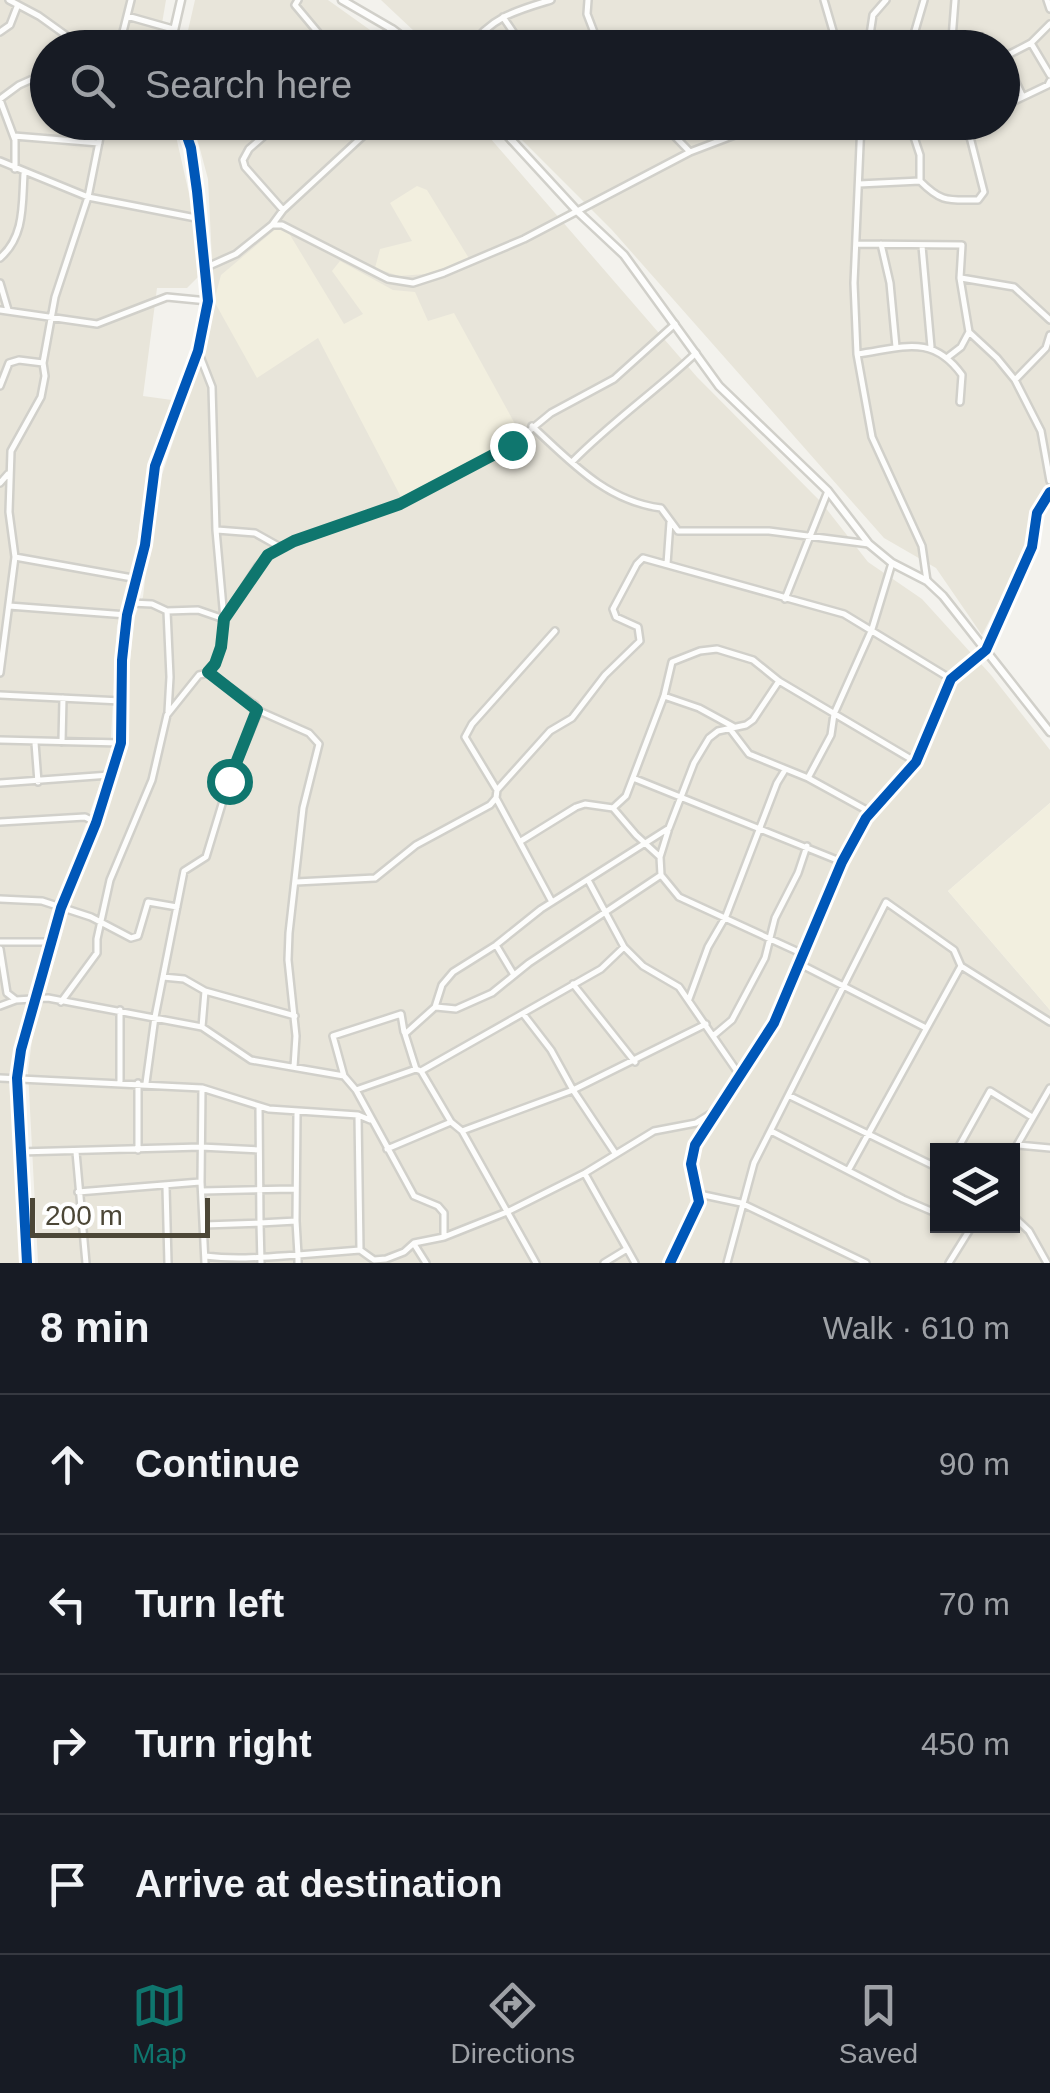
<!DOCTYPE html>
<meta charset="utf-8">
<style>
:root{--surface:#171b24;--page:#242831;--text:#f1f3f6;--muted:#9ea1a6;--line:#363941;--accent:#0f766e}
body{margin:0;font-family:Helvetica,sans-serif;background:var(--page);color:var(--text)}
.controls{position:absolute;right:30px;bottom:30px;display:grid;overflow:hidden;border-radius:0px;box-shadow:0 2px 8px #0004}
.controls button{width:90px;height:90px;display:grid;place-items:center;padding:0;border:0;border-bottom:2px solid var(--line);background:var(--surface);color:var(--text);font:50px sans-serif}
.scale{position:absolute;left:30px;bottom:25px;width:180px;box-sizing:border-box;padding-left:10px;border:5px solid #4c4737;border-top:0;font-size:28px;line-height:35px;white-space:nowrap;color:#4c4737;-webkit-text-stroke:8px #fff;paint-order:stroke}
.stop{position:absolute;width:30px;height:30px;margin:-22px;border:8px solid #0f766e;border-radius:50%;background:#fff}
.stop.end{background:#0f766e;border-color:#fff;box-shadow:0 2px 10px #0008}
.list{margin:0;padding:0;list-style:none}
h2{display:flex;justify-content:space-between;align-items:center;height:130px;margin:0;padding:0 40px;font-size:42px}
h2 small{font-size:32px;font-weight:400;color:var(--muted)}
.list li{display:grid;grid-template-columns:65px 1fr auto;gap:30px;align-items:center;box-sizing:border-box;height:140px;padding:0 40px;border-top:2px solid var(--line)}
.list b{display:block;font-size:38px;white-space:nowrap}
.list em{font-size:32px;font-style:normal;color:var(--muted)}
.icon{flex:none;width:55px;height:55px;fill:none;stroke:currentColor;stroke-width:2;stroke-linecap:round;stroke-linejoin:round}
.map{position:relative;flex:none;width:1050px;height:1263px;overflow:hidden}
.search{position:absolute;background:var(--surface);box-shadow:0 2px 8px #0004;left:30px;right:30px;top:30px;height:110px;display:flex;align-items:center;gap:25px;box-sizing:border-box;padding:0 35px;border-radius:55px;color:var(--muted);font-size:38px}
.sheet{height:690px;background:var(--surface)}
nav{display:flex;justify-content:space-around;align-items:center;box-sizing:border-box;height:140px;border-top:2px solid var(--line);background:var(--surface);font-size:28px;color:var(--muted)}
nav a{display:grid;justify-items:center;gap:5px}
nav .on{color:var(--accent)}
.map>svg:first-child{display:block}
</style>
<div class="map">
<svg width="1050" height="1263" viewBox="0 0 1050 1263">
<rect width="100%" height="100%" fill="#f3f2ed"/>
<!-- residential -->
<path fill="#e8e5da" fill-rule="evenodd" d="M 0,0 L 166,0 L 158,47 L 48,48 L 48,122 L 173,123 L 192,207 L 198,277 L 187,288 L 157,288 L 143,396 L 172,400 L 147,473 L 134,566 L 117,626 L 110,756 L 60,897 L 11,1067 L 22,1263 L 0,1263 Z
M 195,0 L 328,0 L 394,47 L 184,48 Z
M 381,0 L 1050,0 L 1050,503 L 982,635 L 936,568 L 884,538 L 612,230 L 505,123 L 1002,122 L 1002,48 L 431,47 Z
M 193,123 L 477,123 L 697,377 L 821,502 L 868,562 L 922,599 L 991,675 L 1050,750 L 1050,803 L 948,891 L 1050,1010 L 1050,1263 L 38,1263 L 28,1071 L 32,1040 L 71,902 L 128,748 L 127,697 L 134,618 L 143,597 L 154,499 L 204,348 L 214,301 L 208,179 ZM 938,1150 L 1012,1150 L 1012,1226 L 938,1226 Z"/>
<!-- education -->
<path fill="#f2efdf" d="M 417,186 L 427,190 L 470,260 L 426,274 L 399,276 L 375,268 L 380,249 L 412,241 L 390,203 Z
M 277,228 L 287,230 L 344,324 L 363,314 L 332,271 L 340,261 L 393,290 L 415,292 L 428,321 L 454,313 L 520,433 L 403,501 L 318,338 L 257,378 L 214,301 L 221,275 Z
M 1050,803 L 1050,1010 L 948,891 Z"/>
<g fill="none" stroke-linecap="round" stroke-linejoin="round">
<!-- minor casing -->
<g stroke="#d1d0ca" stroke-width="10">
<path id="minor" d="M 9,0 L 39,16 L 71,39 L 93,48
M 298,0 L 295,5 L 331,48
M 588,0 L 587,14 L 600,48
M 824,0 L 838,48
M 1047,0 L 1050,9
M 127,16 L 173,29
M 503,17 L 524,48
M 0,32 L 10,25 L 17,7
M 1031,43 L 1050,75
M 119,48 L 131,0
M 369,48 L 392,29
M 470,48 C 490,17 518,10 551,0
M 868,48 L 873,15 L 886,0
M 910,48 L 924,0
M 954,48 L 952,39 L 955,0
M 1022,95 L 1004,57 L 1031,43 L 1050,24
M 0,99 L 19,85 L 48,72
M 0,100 L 15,140 L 15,169
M 1002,107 L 1048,85 L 1050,81
M 280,122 L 249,149 L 243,160 L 245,167 L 283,210
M 661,122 L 690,152
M 861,122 L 854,283 L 857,354 L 872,437 L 922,546 L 927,581
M 909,122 L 920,155 L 920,181 C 942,203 948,200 978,200 L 984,192 L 969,133 L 978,122
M 14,136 L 99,143
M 511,140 L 530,122
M 0,161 L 88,197 L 201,219
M 859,184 L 920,181
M 272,225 L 283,210 L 378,122
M 857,244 L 962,245 L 960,278 L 969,332 L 961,347 L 948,357
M 881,244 L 890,283 L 896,347
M 922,246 L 931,347
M 0,258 C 25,236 22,205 24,174
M 207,267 L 236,254 L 272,225 L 282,225 L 388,279 L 413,283 L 444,273 L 524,239 L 690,152 L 769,122
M 961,278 L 1014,287 L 1050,320
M 0,283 L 8,310
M 0,310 L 97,324 L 167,297 L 208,301
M 969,332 L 997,358 L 1015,380 L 1046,348 L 1050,335
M 198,351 L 212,387 L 216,530 L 224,619 L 221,647 L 215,664 L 209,672
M 857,354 C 902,348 932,333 962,375 L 960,402
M 1015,380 L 1041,431 L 1050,481
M 0,386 L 9,363 L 19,360 L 43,363
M 532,426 C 571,462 606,501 661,508 L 678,531 L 769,531 L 869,544
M 572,462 C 611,422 656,391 696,353
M 0,483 L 8,474
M 217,530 L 255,533 L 280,547
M 15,557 L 138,579
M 667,564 L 670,522
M 785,599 L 828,491
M 131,603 L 152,604 L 167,611 L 198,610 L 224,619
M 9,606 L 127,615
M 167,611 L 170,677 L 168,712
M 224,619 L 258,566 L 280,547 L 400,504 L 512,445 L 551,413 L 614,379 L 675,324
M 0,673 L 15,557 L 9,512 L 11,451 L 41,397 L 45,376 L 43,363 L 55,297 L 88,197 L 103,122
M 0,695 L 121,701
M 664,696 L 699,708 L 734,727
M 257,710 L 309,733 L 319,744 L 303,808 L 289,933 L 288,960 L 296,1036 L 294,1067
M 730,729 L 749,754 L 808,778 L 870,812
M 0,740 L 121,743
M 62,742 L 63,698
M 35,743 L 38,782
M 633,778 L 842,862
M 808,778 L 831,735 L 834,714 L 872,629 L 892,563
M 0,783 L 110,775
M 497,790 L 550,731 L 572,718 L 605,675 L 640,641 L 638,627 L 616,617 L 613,609 L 637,564 L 643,558 L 844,614 L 951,679
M 613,808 L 636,835 L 660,857 L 661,875 L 679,897 L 803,954
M 0,822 L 85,817 L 95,822
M 521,841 L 576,807 L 585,804 L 613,808 L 626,796 L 664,696 L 672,662 L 700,651 L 717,649 L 753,660 L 779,681 L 916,762
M 660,857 L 668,831
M 588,880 L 624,947 L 643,966 L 679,987 L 741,1077
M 296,882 L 375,878 L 416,845 L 490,805 L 496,798
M 0,899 L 42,901 L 91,917 L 131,938 L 138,936 L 148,902 L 177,907
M 552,902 L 496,798 L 497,790 L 465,737 L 472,724 L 555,631
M 0,942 L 52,942
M 496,945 L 514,975
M 0,949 L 7,993 L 16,1000 L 0,1006
M 800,964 L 926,1028
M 163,977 L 184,979 L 205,991 L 295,1016
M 573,984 L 635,1062
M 689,999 L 708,947 L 726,916 L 777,783 L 785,770
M 16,1000 L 48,998 L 202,1027 L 251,1060 L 344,1076 L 356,1090 L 414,1196 L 438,1206 L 444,1213 L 444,1237
M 61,1002 L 97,953 L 97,939 L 110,880 L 152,780 L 167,715 L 199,675 L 208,673 L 255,705 L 257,715 L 229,781 L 206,857 L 184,871 L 155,1017 L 146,1083
M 436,1007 L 456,1009 L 492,993 L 529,963 L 661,875
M 120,1010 L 120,1081
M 524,1015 L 551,1050 L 573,1090 L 615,1153
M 202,1027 L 205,991
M 713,1036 L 732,1020 L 765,958 L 775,918 L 798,873 L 807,846
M 416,1069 L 405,1034 L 435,1007 L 442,985 L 453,972 L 496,945 L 541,909 L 669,828 L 694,763 L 709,738 L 718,731 L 746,725 L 753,720 L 779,681
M 421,1071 L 451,1122 L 462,1131 L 536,1263
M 344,1076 L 333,1036 L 401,1014 L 404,1032
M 0,1078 L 202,1088 L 269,1109 L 358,1115 L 370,1120
M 202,1088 L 201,1182 L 205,1263
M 356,1090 L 416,1069 L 421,1071 L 601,969 L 624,947
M 790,1096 L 938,1168
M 358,1115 L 360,1250
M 462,1131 L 573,1090 L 706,1024
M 771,1131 L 903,1199 L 938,1214
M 1018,1145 L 1050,1148
M 387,1149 L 451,1122
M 138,1150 L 138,1083
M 957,1150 L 990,1091 L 1032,1117
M 19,1152 L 201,1147 L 259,1150
M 76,1152 L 86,1263
M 1012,1154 L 1050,1088
M 849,1169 L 961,966
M 585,1174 L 635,1263
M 166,1187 L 168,1263
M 202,1191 L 294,1189
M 78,1192 L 200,1182
M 699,1194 L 741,1203 L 866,1263
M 1012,1215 L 1029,1231 L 1047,1263
M 296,1221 L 297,1114
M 204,1225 L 260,1223 L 259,1107
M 414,1244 L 426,1263
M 205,1256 C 236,1260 267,1257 298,1255 L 296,1221 L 260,1223 L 261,1263
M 298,1263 L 298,1255 L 360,1250 L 374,1260 L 386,1259 L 404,1252 L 414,1243 L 444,1237 L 507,1212 L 585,1173 L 654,1131 L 696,1123 L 717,1110
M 604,1263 L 627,1249
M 670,1263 L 699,1202 L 691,1164 L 695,1145 L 774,1023 L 842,862 L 866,818 L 916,762 L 951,679 L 986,650 L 1032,547 L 1037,513 L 1050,492
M 727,1263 L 754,1163 L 886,902 L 954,950 L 961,966 L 1050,1022
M 949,1263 L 972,1226"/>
</g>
<!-- tertiary casing -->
<g stroke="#d1d0ca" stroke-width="11">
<path id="tertiary" d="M 342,0 L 392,29 L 417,48
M 170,48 L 181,0
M 495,122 L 576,210 L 624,255 L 719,386 L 828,491 L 869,544 L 892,563 L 927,581 L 943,596 L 1050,732
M 27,1263 L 17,1078 L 21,1050 L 61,908 L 96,823 L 121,743 L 122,660 L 127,615 L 145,545 L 155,466 L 198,351 L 208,301 L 197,191 L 191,148 L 182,122"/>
</g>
<!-- minor -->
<use href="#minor" stroke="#fdfdfc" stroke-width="5"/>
<!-- tertiary -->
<use href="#tertiary" stroke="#fdfdfc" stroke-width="6"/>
<!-- cycleway casing -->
<g stroke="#fff" stroke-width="16">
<path id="cycleway" d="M 27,1263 L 17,1078 L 21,1050 L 61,908 L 96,823 L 121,743 L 122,660 L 127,615 L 145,545 L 155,466 L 198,351 L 208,301 L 197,191 L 191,148 L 182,122
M 670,1263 L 699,1202 L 691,1164 L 695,1145 L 774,1023 L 842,862 L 866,818 L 916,762 L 951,679 L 986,650 L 1032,547 L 1037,513 L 1050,492"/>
</g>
<!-- cycleway -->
<use href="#cycleway" stroke="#0057b8" stroke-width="10"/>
</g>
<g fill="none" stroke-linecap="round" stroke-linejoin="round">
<!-- route -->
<path stroke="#0f766e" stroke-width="12" d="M 229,781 L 257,710 L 208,672 L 215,664 L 221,647 L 224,619 L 268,555 L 294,541 L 400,504 L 512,445"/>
</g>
</svg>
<div class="controls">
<button><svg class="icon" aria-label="layers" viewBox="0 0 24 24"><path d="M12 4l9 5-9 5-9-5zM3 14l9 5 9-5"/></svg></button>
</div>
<div class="scale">200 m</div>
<div class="stop" style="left:229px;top:781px"></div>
<div class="stop end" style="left:512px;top:445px"></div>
<div class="search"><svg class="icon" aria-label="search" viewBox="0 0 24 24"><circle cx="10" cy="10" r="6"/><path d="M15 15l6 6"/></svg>Search here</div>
</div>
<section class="sheet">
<h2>8 min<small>Walk · 610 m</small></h2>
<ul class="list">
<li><svg class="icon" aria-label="ahead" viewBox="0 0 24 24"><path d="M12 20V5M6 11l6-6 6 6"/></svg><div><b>Continue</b></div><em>90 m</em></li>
<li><svg class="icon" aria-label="left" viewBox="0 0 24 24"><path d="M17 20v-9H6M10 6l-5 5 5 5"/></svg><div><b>Turn left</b></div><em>70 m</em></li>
<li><svg class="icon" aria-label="right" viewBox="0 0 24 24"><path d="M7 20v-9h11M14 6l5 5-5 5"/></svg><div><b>Turn right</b></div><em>450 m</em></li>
<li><svg class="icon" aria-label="arrive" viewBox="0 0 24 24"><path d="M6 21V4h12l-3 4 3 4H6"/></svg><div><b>Arrive at destination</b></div></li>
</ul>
</section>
<nav>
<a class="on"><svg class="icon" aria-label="map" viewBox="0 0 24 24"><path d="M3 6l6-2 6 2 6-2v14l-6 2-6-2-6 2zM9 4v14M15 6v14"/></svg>Map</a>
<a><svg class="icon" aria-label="directions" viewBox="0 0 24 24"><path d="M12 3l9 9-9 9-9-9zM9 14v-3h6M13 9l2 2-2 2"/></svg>Directions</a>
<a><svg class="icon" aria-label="saved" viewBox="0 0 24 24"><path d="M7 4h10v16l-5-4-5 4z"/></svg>Saved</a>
</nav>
